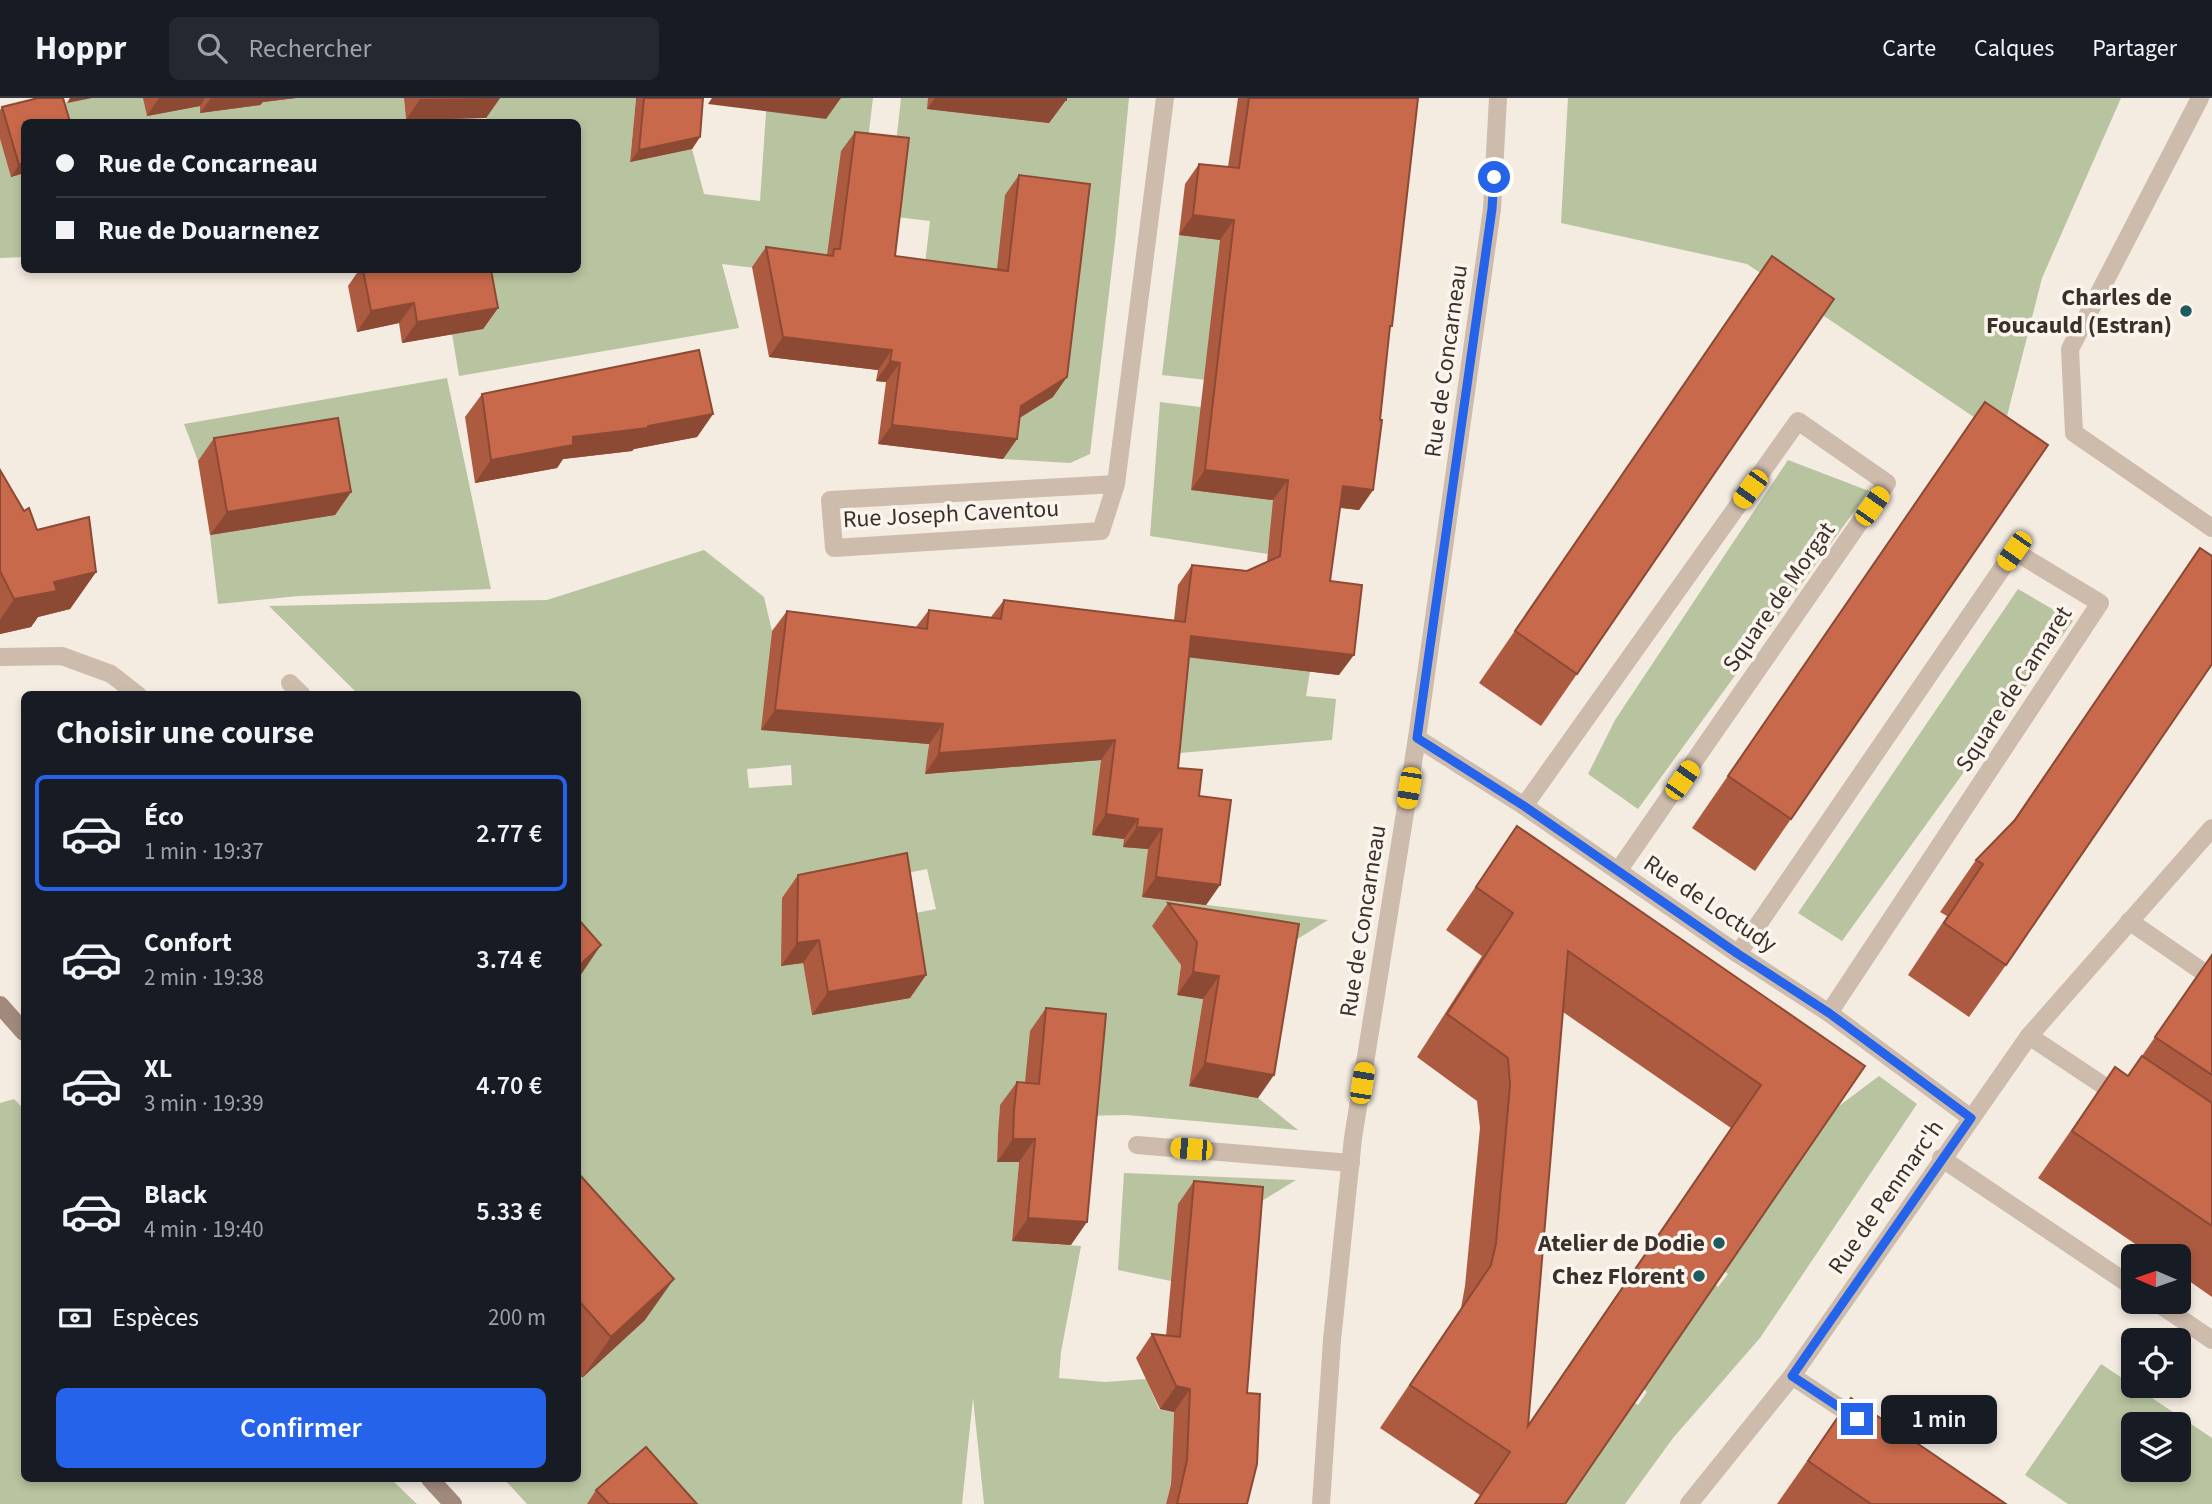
<!DOCTYPE html>
<html lang="fr">
<meta charset="utf-8">
<style>
body{margin:0;font-family:"Source Sans 3",sans-serif;background:#242831;color:#f1f3f6;height:100vh;display:flex;flex-direction:column;font-size:26px;white-space:nowrap}
*{box-sizing:border-box;margin:0}
p{font-size:23px;color:#9ea1a6}
.icon{flex:none;width:38px;height:38px;fill:none;stroke:currentColor;stroke-width:2;stroke-linecap:round;stroke-linejoin:round}
.map{position:relative;flex:1;overflow:hidden}
.side{position:absolute;left:21px;top:593px;width:560px;height:791px;display:flex;flex-direction:column;background:#171b24;border-radius:10px;box-shadow:0 4px 10px #0003}
.side>*{flex:none}
.top-card{position:absolute;left:21px;top:21px;width:560px;height:154px;border-radius:10px;box-shadow:0 4px 10px #0003;display:grid;align-content:center;height:154px;padding:0 35px;background:#171b24}
.needle{width:46px;rotate:272deg}
.buttons{position:absolute;left:2121px;top:1146px;display:grid;gap:14px}
.buttons a{display:grid;place-items:center;width:70px;height:70px;border-radius:10px;background:#171b24;box-shadow:0 4px 10px #0003;font-size:35px}
.end{position:absolute;width:32px;height:32px;margin:-16px;border:9px solid #2563eb;background:#fff;box-shadow:0 0 0 4px #fff}
.from{border-radius:50%}
.bubble{position:absolute;height:49px;border-radius:10px;background:#171b24;box-shadow:0 4px 10px #0003;font-size:23px;font-weight:600;line-height:49px;text-align:center}
.car{position:absolute;width:21px;height:42px;margin:-21px -10px;border-radius:9px;box-shadow:0 0 5px 2px #0007;background:linear-gradient(#f5c518 24%,#345 0 40%,#f5c518 0 76%,#345 0 86%,#f5c518 0)}
.top-card b{display:flex;align-items:center;gap:24px;height:66px;font-size:26px}
.top-card b+b{border-top:2px solid #363941}
.top-card i{width:18px;height:18px;background:#f1f3f6}
ul{padding:0;list-style:none}
li{display:flex;align-items:center;gap:21px;height:116px;margin:0 14px 10px;padding:0 21px;border:4px solid transparent;border-radius:10px}
li div{flex:1}
li b{display:block;font-size:26px}
li em{font-style:normal;font-weight:600}
li.on{border-color:#2563eb}
li>.icon{width:63px;height:63px;stroke-width:1.5}
h2{padding:0 35px;font-size:32px;line-height:84px}
.pay{display:flex;align-items:center;gap:18px;height:77px;padding:0 35px;font-size:26px}
.pay p{margin-inline-start:auto}
.primary-button{display:flex;gap:14px;margin-top:auto;padding:14px 35px}
.primary-button a{flex:1;height:80px;border-radius:10px;background:#2563eb;color:#fff;font-size:28px;font-weight:600;line-height:80px;text-align:center}
header{display:flex;align-items:center;gap:42px;box-sizing:border-box;height:98px;padding:0 35px;background:#171b24;border-bottom:2px solid #363941}
header strong{font-size:33px}
nav{display:flex;gap:38px;margin-inline-start:auto;font-size:24px}
.search{width:490px;height:63px;background:#242831;display:flex;align-items:center;gap:18px;box-sizing:border-box;padding:0 24px;border-radius:10px;color:#9ea1a6;font-size:26px}
.map>svg:first-child{display:block}
.green{fill:#b8c4a0;fill-rule:evenodd}
.lines{fill:none;stroke-linecap:round;stroke-linejoin:round}
.service{stroke:#cdbbac;stroke-width:18}
.minor{stroke:#cdbbac;stroke-width:18}
.secondary{stroke:#a18a7d;stroke-width:18}
.wall{fill:#ac5a40;fill-rule:evenodd}
.shaded-wall{fill:#8c4a34}
.building{fill:#c8694b;stroke:#8c4a34;stroke-width:2;fill-rule:evenodd}
.route{stroke:#2563eb;stroke-width:9}
.poi-dot{fill:#1f5a5e;stroke:#fbf5ee;stroke-width:2.5}
.labels{text-anchor:middle;dominant-baseline:central;stroke-width:7;stroke-linejoin:round;paint-order:stroke}
.poi-label{font-size:24px;font-weight:bold;fill:#3b302b;stroke:#fbf5ee;text-anchor:end}
.street-label{font-size:24px;fill:#3b302b;stroke:#fbf5ee}
</style>
<header>
<strong>Hoppr</strong>
<div class="search"><svg class="icon" aria-label="search" viewBox="0 0 24 24"><circle cx="10" cy="10" r="6"/><path d="M15 15l6 6"/></svg>Rechercher</div>
<nav><a>Carte</a><a>Calques</a><a>Partager</a></nav>
</header>
<div class="map">
<svg width="2212" height="1406" viewBox="0 0 2212 1406">
<rect width="100%" height="100%" fill="#f4ebe1"/>
<g class="green">
<path d="M 88,0 L 143,0 L 200,8 L 201,15 L 260,0 L 404,0 L 406,22 L 437,21 L 437,24 L 58,24 L 54,7 Z"/>
<path d="M 486,0 L 636,0 L 630,64 L 692,51 L 704,96 L 760,103 L 767,0 L 873,0 L 852,174 L 780,173 L 722,166 L 739,230 L 459,278 L 452,236 L 483,231 L 473,172 L 578,172 L 578,24 L 486,24 Z"/>
<path d="M 901,0 L 928,0 L 928,11 L 1049,25 L 1053,0 L 1129,0 L 1115,144 L 1090,356 L 1070,365 L 1003,361 L 923,183 L 930,123 L 888,118 Z"/>
<path d="M 1568,0 L 2121,0 L 2042,180 L 2002,338 L 1747,166 L 1561,125 Z"/>
<path d="M 0,41 L 11,78 L 24,75 L 24,159 L 0,160 Z"/>
<path d="M 1179,137 L 1227,143 L 1287,291 L 1162,277 Z"/>
<path d="M 447,280 L 491,491 L 298,498 L 218,506 L 210,437 L 335,417 L 242,356 L 198,363 L 184,326 Z"/>
<path d="M 1160,304 L 1208,310 L 1191,392 L 1274,402 L 1268,456 L 1150,438 Z"/>
<path d="M 1788,362 L 1869,393 L 1638,711 L 1588,676 L 1615,622 Z"/>
<path d="M 704,452 L 764,499 L 772,533 L 765,604 L 930,635 L 926,675 L 1137,658 L 1092,736 L 1124,741 L 1148,751 L 1143,799 L 1328,822 L 1283,850 L 1174,857 L 1181,866 L 1177,897 L 1203,901 L 1189,988 L 1258,1000 L 1298,1032 L 1127,1017 L 1083,1018 L 1000,1007 L 997,1063 L 1019,1064 L 1012,1143 L 1081,1148 L 1061,1254 L 1059,1280 L 1105,1284 L 1146,1281 L 1159,1311 L 1174,1314 L 1171,1385 L 1166,1406 L 984,1406 L 973,1300 L 962,1406 L 527,1406 L 504,1381 L 578,1381 L 578,1284 L 645,1222 L 578,1147 L 578,597 L 359,597 L 269,508 L 547,502 ZM 791,667 L 792,687 L 749,690 L 747,671 ZM 927,771 L 936,811 L 900,818 L 812,917 L 803,865 L 782,868 L 782,800 Z"/>
<path d="M 2018,491 L 2073,523 L 1842,843 L 1798,815 Z"/>
<path d="M 1169,557 L 1310,573 L 1306,598 L 1336,601 L 1332,642 L 1168,656 Z"/>
<path d="M 1879,978 L 1917,1006 L 1760,1240 L 1673,1340 L 1625,1406 L 1564,1406 L 1634,1305 L 1638,1307 L 1647,1294 L 1644,1291 L 1715,1186 L 1718,1189 L 1728,1176 L 1724,1173 L 1835,1011 Z"/>
<path d="M 14,1001 L 24,1011 L 24,1381 L 391,1381 L 417,1406 L 0,1406 L 0,1005 Z"/>
<path d="M 1124,1075 L 1296,1082 L 1247,1112 L 1171,1183 L 1118,1172 Z"/>
<path d="M 2101,1266 L 2212,1340 L 2212,1406 L 2068,1406 L 2025,1377 ZM 2133,1326 L 2179,1326 L 2179,1372 L 2133,1372 Z"/>
</g>
<g class="lines">
<g class="service">
<path d="M 0,559 L 62,558 L 111,576 L 138,597"/>
<path d="M 290,585 L 302,597"/>
<path d="M 1137,1047 L 1351,1065"/>
</g>
<g class="minor">
<path d="M 2200,0 L 2070,251 L 2074,335 L 2212,430"/>
<path d="M 1116,386 L 830,402 L 834,450 L 1101,433 L 1116,386 L 1165,0"/>
<path d="M 1417,640 L 1524,708 L 1738,856 L 1829,915 L 1971,1020"/>
<path d="M 1524,708 L 1798,323 L 1887,385 L 1618,773"/>
<path d="M 2129,823 L 2212,880"/>
<path d="M 1738,856 L 2014,453 L 2100,505 L 1829,915"/>
<path d="M 2029,938 L 2122,1000"/>
<path d="M 1941,1060 L 2133,1189"/>
<path d="M 2156,1204 L 2212,1242"/>
<path d="M 1792,1278 L 1862,1324"/>
<path d="M 1321,1406 L 1332,1242 L 1353,1040 L 1417,640 L 1492,111 L 1498,0"/>
<path d="M 1689,1406 L 1792,1278 L 2029,938 L 2212,730"/>
</g>
<g class="secondary">
<path d="M 0,907 L 24,934"/>
<path d="M 430,1381 L 453,1406"/>
</g>
</g>
<g class="wall">
<path d="M 143,0 L 296,0 L 263,4 L 260,7 L 200,15 L 200,8 L 147,18 Z"/>
<path d="M 404,0 L 500,0 L 486,20 L 406,22 Z"/>
<path d="M 636,0 L 703,0 L 700,39 L 692,51 L 630,64 Z"/>
<path d="M 928,0 L 1066,0 L 1066,2 L 1049,25 L 927,11 Z"/>
<path d="M 1238,0 L 1418,0 L 1392,228 L 1389,232 L 1373,392 L 1359,412 L 1340,410 L 1330,483 L 1339,577 L 1189,559 L 1178,670 L 1199,698 L 1220,787 L 1206,807 L 1142,799 L 1148,751 L 1123,749 L 1124,741 L 1092,737 L 1101,662 L 925,676 L 929,646 L 761,632 L 772,533 L 787,513 L 916,529 L 929,512 L 991,519 L 1004,502 L 1174,522 L 1178,487 L 1192,467 L 1247,473 L 1267,464 L 1273,402 L 1191,392 L 1220,142 L 1179,137 L 1185,86 L 1199,66 L 1228,69 Z"/>
<path d="M 2,9 L 24,75 L 11,79 L 0,41 L 0,12 Z"/>
<path d="M 855,34 L 895,158 L 997,171 L 1005,97 L 1019,77 L 1053,299 L 1019,320 L 1017,341 L 1003,361 L 878,346 L 886,284 L 876,283 L 878,272 L 769,259 L 752,169 L 766,149 L 827,157 L 841,53 Z"/>
<path d="M 1772,158 L 1577,576 L 1541,628 L 1479,585 Z"/>
<path d="M 359,172 L 491,172 L 498,210 L 483,231 L 402,245 L 399,225 L 357,234 L 348,188 Z"/>
<path d="M 482,296 L 713,316 L 697,339 L 634,351 L 632,353 L 563,361 L 557,370 L 475,385 L 465,319 Z"/>
<path d="M 1985,304 L 1791,721 L 1755,773 L 1692,730 Z"/>
<path d="M 214,340 L 351,394 L 335,417 L 210,437 L 198,363 Z"/>
<path d="M 0,372 L 24,413 L 37,432 L 96,474 L 70,511 L 38,519 L 31,529 L 0,536 Z"/>
<path d="M 2200,450 L 2006,867 L 1969,919 L 1908,877 L 1947,818 L 1940,814 L 1976,762 L 2011,726 Z"/>
<path d="M 1517,728 L 1865,968 L 1565,1406 L 1474,1406 L 1480,1397 L 1380,1330 L 1461,1210 L 1465,1188 L 1480,1030 L 1477,1003 L 1417,959 L 1482,858 L 1446,832 ZM 1563,914 L 1731,1030 L 1528,1327 Z"/>
<path d="M 798,777 L 926,877 L 910,900 L 812,917 L 803,865 L 781,868 L 782,800 Z"/>
<path d="M 1168,805 L 1299,826 L 1258,1000 L 1189,988 L 1203,901 L 1177,897 L 1181,867 L 1152,828 Z"/>
<path d="M 2212,857 L 2212,1199 L 2179,1176 L 2179,1158 L 2153,1158 L 2038,1080 L 2115,969 L 2128,978 Z"/>
<path d="M 1046,910 L 1071,1147 L 1012,1143 L 1019,1064 L 997,1064 L 998,1036 L 1000,1007 L 1017,984 L 1025,984 L 1030,933 Z"/>
<path d="M 578,1075 L 645,1222 L 582,1280 L 578,1274 Z"/>
<path d="M 1194,1083 L 1247,1295 L 1247,1406 L 1166,1406 L 1171,1386 L 1174,1314 L 1160,1311 L 1136,1260 L 1152,1236 L 1166,1238 L 1178,1106 Z"/>
<path d="M 1851,1300 L 2006,1406 L 1777,1406 Z"/>
<path d="M 596,1392 L 697,1406 L 587,1406 Z"/>
</g>
<g class="shaded-wall">
<path d="M 70,0 L 92,0 L 67,5 Z"/>
<path d="M 159,0 L 205,0 L 200,8 L 147,18 Z"/>
<path d="M 211,0 L 296,0 L 263,4 L 260,7 L 200,15 Z"/>
<path d="M 500,0 L 486,20 L 406,22 L 420,1 Z"/>
<path d="M 712,0 L 841,0 L 826,21 L 708,6 Z"/>
<path d="M 935,0 L 1046,0 L 1066,2 L 1049,25 L 927,11 Z"/>
<path d="M 700,39 L 692,51 L 630,64 L 639,52 Z"/>
<path d="M 24,65 L 24,75 L 11,79 L 19,67 Z"/>
<path d="M 1193,117 L 1234,122 L 1220,142 L 1179,137 Z"/>
<path d="M 414,205 L 399,225 L 357,234 L 371,213 Z"/>
<path d="M 498,210 L 483,231 L 402,245 L 417,224 Z"/>
<path d="M 783,239 L 892,252 L 878,272 L 769,259 Z"/>
<path d="M 890,263 L 900,265 L 886,284 L 876,283 Z"/>
<path d="M 1067,279 L 1053,299 L 1007,328 L 1021,308 Z"/>
<path d="M 713,316 L 697,339 L 634,351 L 632,353 L 563,361 L 557,370 L 475,385 L 491,362 L 573,339 L 648,328 Z"/>
<path d="M 892,327 L 1017,341 L 1003,361 L 878,346 Z"/>
<path d="M 1205,372 L 1288,382 L 1273,402 L 1191,392 Z"/>
<path d="M 1343,388 L 1373,392 L 1359,412 L 1328,408 Z"/>
<path d="M 351,394 L 335,417 L 210,437 L 227,414 Z"/>
<path d="M 96,474 L 70,511 L 38,519 L 31,529 L 0,536 L 0,522 L 14,501 L 54,484 Z"/>
<path d="M 1191,538 L 1354,557 L 1339,577 L 1177,558 Z"/>
<path d="M 775,612 L 943,626 L 929,646 L 761,632 Z"/>
<path d="M 1115,642 L 1101,662 L 925,676 L 939,655 Z"/>
<path d="M 1106,716 L 1138,721 L 1124,741 L 1092,737 Z"/>
<path d="M 1137,729 L 1162,731 L 1148,751 L 1123,749 Z"/>
<path d="M 1156,779 L 1220,787 L 1206,807 L 1142,799 Z"/>
<path d="M 819,842 L 803,865 L 781,868 L 797,845 Z"/>
<path d="M 601,847 L 578,881 L 578,869 Z"/>
<path d="M 1193,874 L 1219,878 L 1203,901 L 1177,897 Z"/>
<path d="M 926,877 L 910,900 L 812,917 L 828,894 Z"/>
<path d="M 1205,965 L 1274,977 L 1258,1000 L 1189,988 Z"/>
<path d="M 1013,1041 L 1035,1041 L 1019,1064 L 997,1064 Z"/>
<path d="M 1028,1120 L 1087,1124 L 1071,1147 L 1012,1143 Z"/>
<path d="M 674,1181 L 645,1222 L 582,1280 L 611,1239 Z"/>
<path d="M 1176,1288 L 1190,1291 L 1174,1314 L 1160,1311 Z"/>
</g>
<g class="building">
<path d="M 38,0 L 63,0 L 70,24 L 24,24 L 24,65 L 19,67 L 2,9 Z"/>
<path d="M 644,0 L 703,0 L 700,39 L 639,52 Z"/>
<path d="M 1046,0 L 1066,0 L 1066,2 Z"/>
<path d="M 1249,0 L 1418,0 L 1392,228 L 1390,228 L 1380,322 L 1382,322 L 1373,392 L 1343,388 L 1330,483 L 1362,487 L 1354,557 L 1191,538 L 1178,670 L 1202,672 L 1199,698 L 1231,702 L 1220,787 L 1156,779 L 1162,731 L 1137,729 L 1138,721 L 1106,716 L 1115,642 L 939,655 L 943,626 L 775,612 L 787,513 L 927,531 L 929,512 L 1001,521 L 1004,502 L 1185,524 L 1192,467 L 1247,473 L 1280,458 L 1288,382 L 1205,372 L 1234,122 L 1193,117 L 1199,66 L 1239,70 Z"/>
<path d="M 855,34 L 909,40 L 895,158 L 1008,173 L 1019,77 L 1090,86 L 1067,279 L 1021,308 L 1017,341 L 892,327 L 900,265 L 890,263 L 892,252 L 783,239 L 766,149 L 833,158 L 834,151 L 840,151 Z"/>
<path d="M 1772,158 L 1834,201 L 1577,576 L 1515,533 Z"/>
<path d="M 363,172 L 491,172 L 498,210 L 417,224 L 414,205 L 371,213 Z"/>
<path d="M 699,252 L 713,316 L 648,328 L 648,330 L 573,339 L 573,347 L 491,362 L 482,296 Z"/>
<path d="M 1985,304 L 2048,347 L 1791,721 L 1728,678 Z"/>
<path d="M 338,320 L 351,394 L 227,414 L 214,340 Z"/>
<path d="M 0,372 L 24,413 L 29,410 L 37,432 L 89,419 L 96,474 L 54,484 L 57,493 L 14,501 L 0,473 Z"/>
<path d="M 2200,450 L 2212,458 L 2212,566 L 2006,867 L 1944,825 L 1983,766 L 1976,762 L 2015,722 Z"/>
<path d="M 1517,728 L 1865,968 L 1565,1406 L 1475,1406 L 1510,1354 L 1410,1287 L 1491,1167 L 1496,1145 L 1510,987 L 1508,960 L 1447,916 L 1513,815 L 1476,789 ZM 1568,853 L 1761,987 L 1528,1328 Z"/>
<path d="M 907,755 L 926,877 L 828,894 L 819,842 L 797,845 L 798,777 Z"/>
<path d="M 1168,805 L 1299,826 L 1274,977 L 1205,965 L 1219,878 L 1193,874 L 1197,844 Z"/>
<path d="M 578,821 L 601,847 L 578,869 Z"/>
<path d="M 2212,857 L 2212,977 L 2155,939 Z"/>
<path d="M 1046,910 L 1106,916 L 1087,1124 L 1028,1120 L 1035,1041 L 1013,1041 L 1014,1012 L 1017,984 L 1039,986 Z"/>
<path d="M 2142,958 L 2212,1005 L 2212,1128 L 2072,1033 L 2115,969 L 2128,978 Z"/>
<path d="M 578,1075 L 674,1181 L 611,1239 L 578,1202 Z"/>
<path d="M 1194,1083 L 1263,1089 L 1247,1295 L 1260,1296 L 1257,1366 L 1247,1406 L 1177,1406 L 1187,1362 L 1190,1291 L 1176,1288 L 1152,1236 L 1180,1239 Z"/>
<path d="M 1851,1300 L 2006,1406 L 1871,1406 L 1808,1363 Z"/>
<path d="M 646,1349 L 697,1406 L 609,1406 L 596,1392 Z"/>
</g>
<g class="lines">
<path class="route" d="M 1494,79 L 1492,111 L 1417,640 L 1524,708 L 1738,856 L 1829,915 L 1971,1020 L 1792,1278 L 1857,1321"/>
</g>
<g class="poi-dot">
<circle cx="2186" cy="213" r="7"/>
<circle cx="1719" cy="1145" r="7"/>
<circle cx="1699" cy="1178" r="7"/>
</g>
<g class="labels">
<g class="poi-label">
<text x="2172" y="199">Charles de<tspan x="2172" dy="28">Foucauld (Estran)</tspan></text>
<text x="1705" y="1145">Atelier de Dodie</text>
<text x="1685" y="1178">Chez Florent</text>
</g>
<g class="street-label">
<text transform="translate(1446 263) rotate(-82)">Rue de Concarneau</text>
<text transform="translate(951 416) rotate(-3)">Rue Joseph Caventou</text>
<text transform="translate(1779 499) rotate(-55)">Square de Morgat</text>
<text transform="translate(2014 591) rotate(-57)">Square de Camaret</text>
<text transform="translate(1710 806) rotate(34)">Rue de Loctudy</text>
<text transform="translate(1363 823) rotate(-81)">Rue de Concarneau</text>
<text transform="translate(1886 1099) rotate(-55)">Rue de Penmarc'h</text>
</g>
</g>
</svg>
<div class="buttons">
<a><svg class="needle" viewBox="-14 -14 28 28"><path d="M0-13l5 13h-10z" fill="#e53935"/><path d="M0 13l5-13h-10z" fill="#9ea1a6"/></svg></a>
<a><svg class="icon" aria-label="locate" viewBox="0 0 24 24"><circle cx="12" cy="12" r="6"/><path d="M12 2v4M12 18v4M2 12h4M18 12h4"/></svg></a>
<a><svg class="icon" aria-label="layers" viewBox="0 0 24 24"><path d="M12 4l9 5-9 5-9-5zM3 14l9 5 9-5"/></svg></a>
</div>
<i class="end from" style="left:1494px;top:79px"></i>
<i class="end" style="left:1857px;top:1321px"></i>
<div class="bubble" style="left:1881px;top:1297px;width:116px">1 min</div>
<i class="car" style="left:1750px;top:391px;rotate:216deg"></i>
<i class="car" style="left:1872px;top:408px;rotate:35deg"></i>
<i class="car" style="left:2014px;top:453px;rotate:215deg"></i>
<i class="car" style="left:1682px;top:682px;rotate:35deg"></i>
<i class="car" style="left:1409px;top:690px;rotate:189deg"></i>
<i class="car" style="left:1362px;top:985px;rotate:9deg"></i>
<i class="car" style="left:1191px;top:1051px;rotate:275deg"></i>
<div class="top-card">
<b><i class="from"></i>Rue de Concarneau</b>
<b><i></i>Rue de Douarnenez</b>
</div>
<section class="side">
<h2>Choisir une course</h2>
<ul>
<li class="on"><svg class="icon" aria-label="car" viewBox="0 0 24 24"><path d="M5 17H2v-5l4-1 3-4h7l3 4 3 1v5h-3M9 17h6M6 11h13"/><circle cx="7" cy="17" r="2"/><circle cx="17" cy="17" r="2"/></svg><div><b>Éco</b><p>1 min · 19:37</p></div><em>2.77 €</em></li>
<li><svg class="icon" aria-label="car" viewBox="0 0 24 24"><path d="M5 17H2v-5l4-1 3-4h7l3 4 3 1v5h-3M9 17h6M6 11h13"/><circle cx="7" cy="17" r="2"/><circle cx="17" cy="17" r="2"/></svg><div><b>Confort</b><p>2 min · 19:38</p></div><em>3.74 €</em></li>
<li><svg class="icon" aria-label="car" viewBox="0 0 24 24"><path d="M5 17H2v-5l4-1 3-4h7l3 4 3 1v5h-3M9 17h6M6 11h13"/><circle cx="7" cy="17" r="2"/><circle cx="17" cy="17" r="2"/></svg><div><b>XL</b><p>3 min · 19:39</p></div><em>4.70 €</em></li>
<li><svg class="icon" aria-label="car" viewBox="0 0 24 24"><path d="M5 17H2v-5l4-1 3-4h7l3 4 3 1v5h-3M9 17h6M6 11h13"/><circle cx="7" cy="17" r="2"/><circle cx="17" cy="17" r="2"/></svg><div><b>Black</b><p>4 min · 19:40</p></div><em>5.33 €</em></li>
</ul>
<div class="pay"><svg class="icon" aria-label="cash" viewBox="0 0 24 24"><path d="M3 7h18v10H3z"/><circle cx="12" cy="12" r="2"/></svg>Espèces<p>200 m</p></div>
<div class="primary-button"><a>Confirmer</a></div>
</section>
</div>
